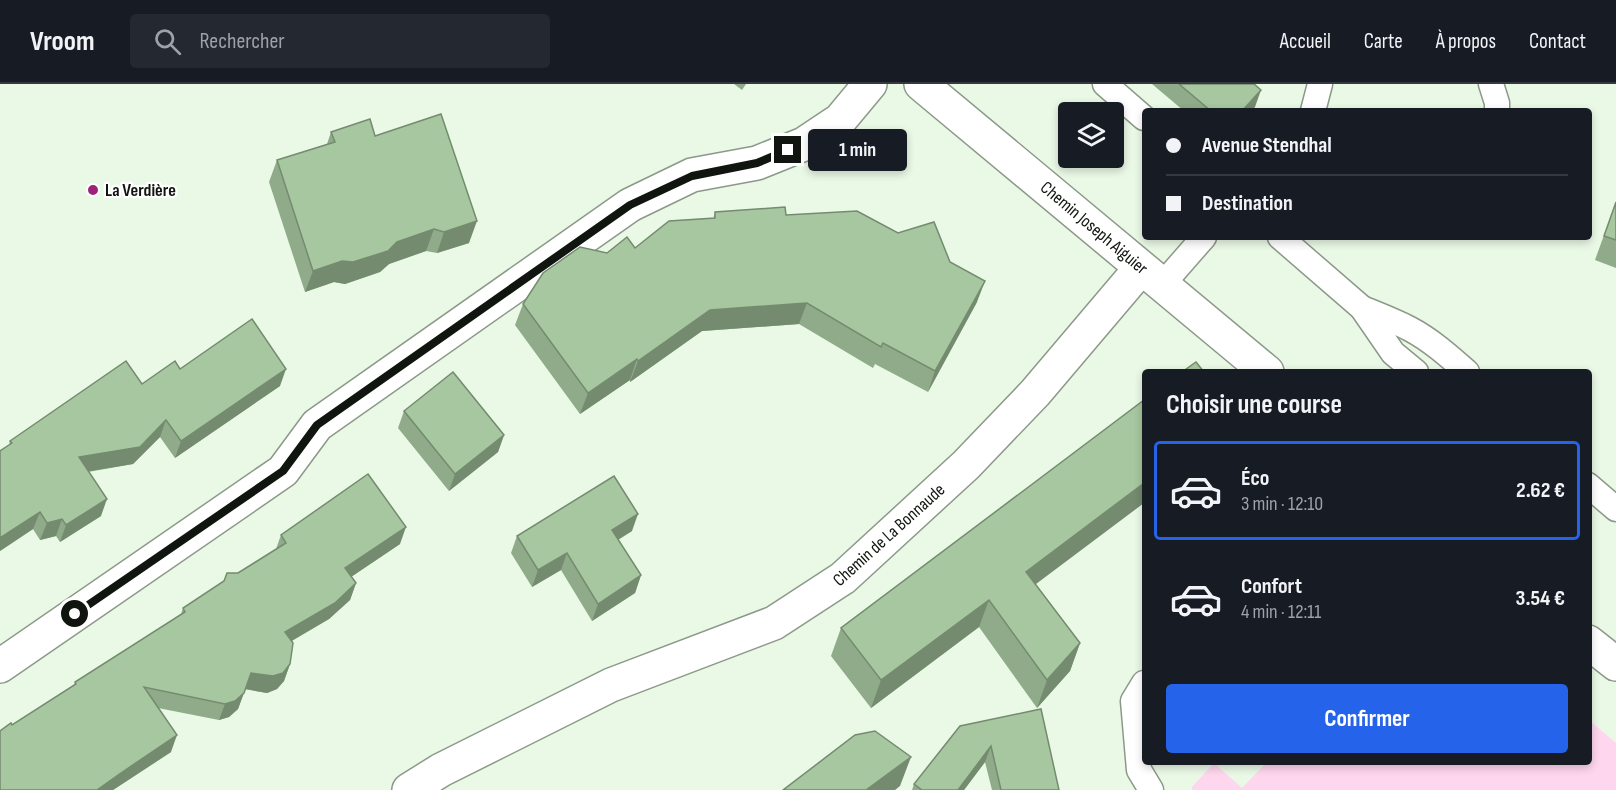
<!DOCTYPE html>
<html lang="fr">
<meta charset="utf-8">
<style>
body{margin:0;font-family:"Sofia Sans Condensed",sans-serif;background:#242831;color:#f1f3f6;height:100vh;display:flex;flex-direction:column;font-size:22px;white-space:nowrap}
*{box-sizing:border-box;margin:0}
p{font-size:20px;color:#9ea1a6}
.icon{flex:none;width:33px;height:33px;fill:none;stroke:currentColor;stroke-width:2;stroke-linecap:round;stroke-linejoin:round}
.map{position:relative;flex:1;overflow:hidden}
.sheet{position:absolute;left:1142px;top:285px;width:450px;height:396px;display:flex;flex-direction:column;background:#171b24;border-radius:6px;box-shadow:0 3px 9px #0003}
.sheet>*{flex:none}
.hud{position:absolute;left:1142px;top:24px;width:450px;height:132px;border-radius:6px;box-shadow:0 3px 9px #0003;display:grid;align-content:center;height:132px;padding:0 24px;background:#171b24}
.fabs{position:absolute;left:1058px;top:18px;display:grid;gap:12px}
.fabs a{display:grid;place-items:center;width:66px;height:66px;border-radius:6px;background:#171b24;box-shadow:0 3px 9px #0003;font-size:30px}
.end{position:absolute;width:27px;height:27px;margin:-14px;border:8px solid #10150f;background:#fff;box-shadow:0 0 0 3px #fff}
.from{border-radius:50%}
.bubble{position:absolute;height:42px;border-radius:6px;background:#171b24;box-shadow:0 3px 9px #0003;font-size:20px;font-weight:700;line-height:42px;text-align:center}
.hud b{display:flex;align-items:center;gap:21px;height:57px;font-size:22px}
.hud b+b{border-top:2px solid #363941}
.hud i{width:15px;height:15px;background:#f1f3f6}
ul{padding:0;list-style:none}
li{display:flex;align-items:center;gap:18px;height:99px;margin:0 12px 9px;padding:0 12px;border:3px solid transparent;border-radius:6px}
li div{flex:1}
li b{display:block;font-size:22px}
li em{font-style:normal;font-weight:700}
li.active{border-color:#2563eb}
li>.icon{width:54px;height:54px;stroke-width:1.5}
h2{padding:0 24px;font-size:27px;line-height:72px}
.action{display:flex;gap:12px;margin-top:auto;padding:12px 24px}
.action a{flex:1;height:69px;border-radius:6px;background:#2563eb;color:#fff;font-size:24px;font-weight:700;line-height:69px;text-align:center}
header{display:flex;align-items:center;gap:36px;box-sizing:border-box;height:84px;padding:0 30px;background:#171b24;border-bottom:2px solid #363941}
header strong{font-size:28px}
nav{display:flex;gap:33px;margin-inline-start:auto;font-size:21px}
.search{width:420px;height:54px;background:#242831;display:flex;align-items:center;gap:15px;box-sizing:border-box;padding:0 21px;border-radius:6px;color:#9ea1a6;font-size:22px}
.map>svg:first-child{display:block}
.green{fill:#fed6ed}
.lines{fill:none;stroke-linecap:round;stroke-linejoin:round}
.service-casing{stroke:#8c9989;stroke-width:27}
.minor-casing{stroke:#8c9989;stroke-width:36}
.service{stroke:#fff;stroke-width:24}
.minor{stroke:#fff;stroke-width:33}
.wall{fill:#8fab89}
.shaded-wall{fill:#748b6f}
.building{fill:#a6c79f;stroke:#748b6f;stroke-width:1.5}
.route{stroke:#10150f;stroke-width:8}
.poi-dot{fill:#9d2279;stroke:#fff;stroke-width:2}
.labels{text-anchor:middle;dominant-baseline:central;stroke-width:4.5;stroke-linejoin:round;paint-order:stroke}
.poi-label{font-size:18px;font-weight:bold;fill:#10150f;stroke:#fff;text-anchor:start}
.street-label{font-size:18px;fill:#10150f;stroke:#fff}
</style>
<header>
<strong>Vroom</strong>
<div class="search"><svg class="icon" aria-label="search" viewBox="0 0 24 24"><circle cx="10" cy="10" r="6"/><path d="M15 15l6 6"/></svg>Rechercher</div>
<nav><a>Accueil</a><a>Carte</a><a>À propos</a><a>Contact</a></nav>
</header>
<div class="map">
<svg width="1616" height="706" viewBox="0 0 1616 706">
<rect width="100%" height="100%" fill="#eaf8e6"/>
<path class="green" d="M 1589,636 L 1616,659 L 1616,706 L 1192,706 L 1192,703 L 1214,679 L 1242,704 L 1267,678 L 1588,678 Z"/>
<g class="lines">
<g class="service-casing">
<g id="service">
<path d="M 1105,0 L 1144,34"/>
<path d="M 1491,0 L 1497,19 L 1497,27"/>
<path d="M 1313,27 L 1320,0"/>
<path d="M 1280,153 L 1362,224 L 1393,269 L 1416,288"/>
<path d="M 1162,201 L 1204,153"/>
<path d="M 1362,224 C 1379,231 1395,237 1410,245 C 1431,256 1450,273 1467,288"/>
<path d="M 1588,401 L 1616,425"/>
<path d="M 1144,599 L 1133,617 L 1139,686 L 1151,706"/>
</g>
</g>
<g class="minor-casing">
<g id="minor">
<path d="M 921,0 L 1267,288"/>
<path d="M 1588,558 L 1616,580"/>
<path d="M 0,582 L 283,387 L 317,341 L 630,121 L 692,91 L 757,79 L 804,60 L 840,36 L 870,0"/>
<path d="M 409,706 L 441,686 L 611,601 L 774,539 L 843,494 L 966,381 L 1035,309 L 1141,184"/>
</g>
</g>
<use href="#service" class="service"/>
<use href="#minor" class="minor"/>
</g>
<g class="wall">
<path d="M 734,0 L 746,0 L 742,6 Z"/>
<path d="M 1152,0 L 1254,0 L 1255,23 L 1251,27 L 1184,27 Z"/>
<path d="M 331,48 L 375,52 L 469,159 L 437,169 L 426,167 L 389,180 L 380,188 L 345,200 L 334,198 L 305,208 L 269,98 L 277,76 L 327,60 Z"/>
<path d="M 1616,118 L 1616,184 L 1595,176 Z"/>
<path d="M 715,128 L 786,131 L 950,178 L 977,218 L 928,308 L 875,280 L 873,284 L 799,240 L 702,247 L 630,298 L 630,296 L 580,330 L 515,241 L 523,220 L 635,164 L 713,135 Z"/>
<path d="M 142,300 L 280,302 L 175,374 L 160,353 L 133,380 L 88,388 L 101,432 L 60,458 L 56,452 L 40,456 L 33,445 L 0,467 L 0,367 L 9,361 L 10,357 Z"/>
<path d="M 404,327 L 504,351 L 498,368 L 449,407 L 398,344 Z"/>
<path d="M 632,447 L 618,456 L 641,491 L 635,509 L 592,537 L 561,486 L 532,503 L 511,469 L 517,452 Z"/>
<path d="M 281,451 L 400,460 L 351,493 L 356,499 L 350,516 L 329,535 L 292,557 L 290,580 L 284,597 L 277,605 L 267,609 L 245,605 L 238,625 L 229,633 L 219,636 L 158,624 L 171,668 L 113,706 L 0,706 L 12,641 L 74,601 L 75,598 L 181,530 L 183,524 L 276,465 Z"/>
<path d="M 1036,500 L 1080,559 L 1070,587 L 1037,624 L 979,543 L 871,624 L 831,572 L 841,544 Z"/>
<path d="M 960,642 L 1059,706 L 992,706 L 985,678 L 964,706 L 912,706 L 914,700 Z"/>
</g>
<g class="shaded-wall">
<path d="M 1261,6 L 1255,23 L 1251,27 L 1242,27 Z"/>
<path d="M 477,137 L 469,159 L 437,169 L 444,148 Z"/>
<path d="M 434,145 L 426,167 L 389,180 L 380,188 L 345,200 L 334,198 L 305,208 L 313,187 Z"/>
<path d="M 985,197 L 977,218 L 928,308 L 935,287 Z"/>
<path d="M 807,219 L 799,240 L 702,247 L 630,298 L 638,277 L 710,226 Z"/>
<path d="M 637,275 L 630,296 L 580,330 L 588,309 Z"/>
<path d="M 286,285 L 280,302 L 175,374 L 181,357 Z"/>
<path d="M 166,336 L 160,353 L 133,380 L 72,390 L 79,373 Z"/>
<path d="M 504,351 L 498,368 L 449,407 L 455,390 Z"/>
<path d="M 1144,399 L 1144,419 L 1016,515 L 1026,488 Z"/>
<path d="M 107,415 L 101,432 L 60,458 L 66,441 Z"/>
<path d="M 40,428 L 33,445 L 0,467 L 0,454 Z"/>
<path d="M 638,430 L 632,447 L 606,463 L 612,446 Z"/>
<path d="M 62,435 L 56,452 L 40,456 L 47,439 Z"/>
<path d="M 406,443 L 400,460 L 339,501 L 345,484 Z"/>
<path d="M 567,469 L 561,486 L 532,503 L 538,486 Z"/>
<path d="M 641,491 L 635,509 L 592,537 L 598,520 Z"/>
<path d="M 356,499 L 350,516 L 329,535 L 279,564 L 285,548 Z"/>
<path d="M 989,516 L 979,543 L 871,624 L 881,596 Z"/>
<path d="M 1080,559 L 1070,587 L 1037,624 L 1047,596 Z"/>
<path d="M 290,580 L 284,597 L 277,605 L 267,609 L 245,605 L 251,589 Z"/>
<path d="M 244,609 L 238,625 L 229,633 L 219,636 L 225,620 Z"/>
<path d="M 177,651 L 171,668 L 113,706 L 97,706 L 118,691 Z"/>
<path d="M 991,662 L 985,678 L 964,706 L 958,706 Z"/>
<path d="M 911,673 L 900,702 L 895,706 L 866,706 Z"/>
</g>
<g class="building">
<path d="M 1179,0 L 1254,0 L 1261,6 L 1242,27 L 1211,27 Z"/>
<path d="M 441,30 L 477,137 L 444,148 L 434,145 L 397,158 L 388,167 L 353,178 L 342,177 L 313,187 L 277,76 L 335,58 L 331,48 L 370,35 L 375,52 Z"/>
<path d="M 1616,118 L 1616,156 L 1604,152 Z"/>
<path d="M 785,123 L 786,131 L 857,127 L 898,149 L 934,138 L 950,178 L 985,197 L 935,287 L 883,259 L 881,263 L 807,219 L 710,226 L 638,277 L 637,275 L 588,309 L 523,220 L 543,189 L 580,163 L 607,169 L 627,153 L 635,164 L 669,137 L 715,134 L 715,128 Z"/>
<path d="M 252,235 L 286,285 L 181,357 L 166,336 L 140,363 L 79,373 L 107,415 L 66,441 L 62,435 L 47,439 L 40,428 L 0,454 L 0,367 L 12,359 L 10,357 L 126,277 L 142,300 L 175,277 L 180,285 Z"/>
<path d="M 1196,278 L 1204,288 L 1182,288 Z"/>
<path d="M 453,288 L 504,351 L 455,390 L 404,327 Z"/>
<path d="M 1144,316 L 1144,399 L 1026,488 L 1080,559 L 1047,596 L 989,516 L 881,596 L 841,544 Z"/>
<path d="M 368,390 L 406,443 L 345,484 L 356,499 L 335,519 L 285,548 L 293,559 L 290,580 L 283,589 L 273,592 L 251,589 L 244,609 L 235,617 L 225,620 L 144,603 L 177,651 L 118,691 L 97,706 L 0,706 L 0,647 L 11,639 L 12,641 L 76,600 L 75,598 L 185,528 L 183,524 L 224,497 L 227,489 L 238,489 L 286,459 L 281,451 Z"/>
<path d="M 614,392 L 638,430 L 612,446 L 641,491 L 598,520 L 567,469 L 538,486 L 517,452 Z"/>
<path d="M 1041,625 L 1059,706 L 1001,706 L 991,662 L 958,706 L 922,706 L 914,700 L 960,642 Z"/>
<path d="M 875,647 L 911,673 L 866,706 L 783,706 L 855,651 Z"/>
</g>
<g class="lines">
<path class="route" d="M 75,530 L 283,387 L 317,341 L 630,121 L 692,92 L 757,79 L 788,66"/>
</g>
<circle class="poi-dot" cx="93" cy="106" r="6"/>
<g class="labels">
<g class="poi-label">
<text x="105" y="106">La Verdière</text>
</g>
<g class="street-label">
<text transform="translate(1094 144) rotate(40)">Chemin Joseph Aiguier</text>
<text transform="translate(889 451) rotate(-42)">Chemin de La Bonnaude</text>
</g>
</g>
</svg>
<div class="fabs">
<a><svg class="icon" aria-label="layers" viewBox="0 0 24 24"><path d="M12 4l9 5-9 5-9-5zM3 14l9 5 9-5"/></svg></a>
</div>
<i class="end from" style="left:75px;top:530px"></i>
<i class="end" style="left:788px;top:66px"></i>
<div class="bubble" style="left:808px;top:45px;width:99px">1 min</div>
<div class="hud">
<b><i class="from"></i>Avenue Stendhal</b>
<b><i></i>Destination</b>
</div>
<section class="sheet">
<h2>Choisir une course</h2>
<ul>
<li class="active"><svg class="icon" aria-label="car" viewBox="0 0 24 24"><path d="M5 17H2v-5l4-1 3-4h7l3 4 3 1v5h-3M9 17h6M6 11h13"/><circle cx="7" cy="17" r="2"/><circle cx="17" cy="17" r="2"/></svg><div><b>Éco</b><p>3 min · 12:10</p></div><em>2.62 €</em></li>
<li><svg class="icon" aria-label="car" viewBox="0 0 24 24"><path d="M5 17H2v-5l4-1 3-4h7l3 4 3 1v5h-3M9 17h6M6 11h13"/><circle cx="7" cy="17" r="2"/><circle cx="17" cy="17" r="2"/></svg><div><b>Confort</b><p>4 min · 12:11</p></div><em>3.54 €</em></li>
</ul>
<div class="action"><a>Confirmer</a></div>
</section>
</div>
